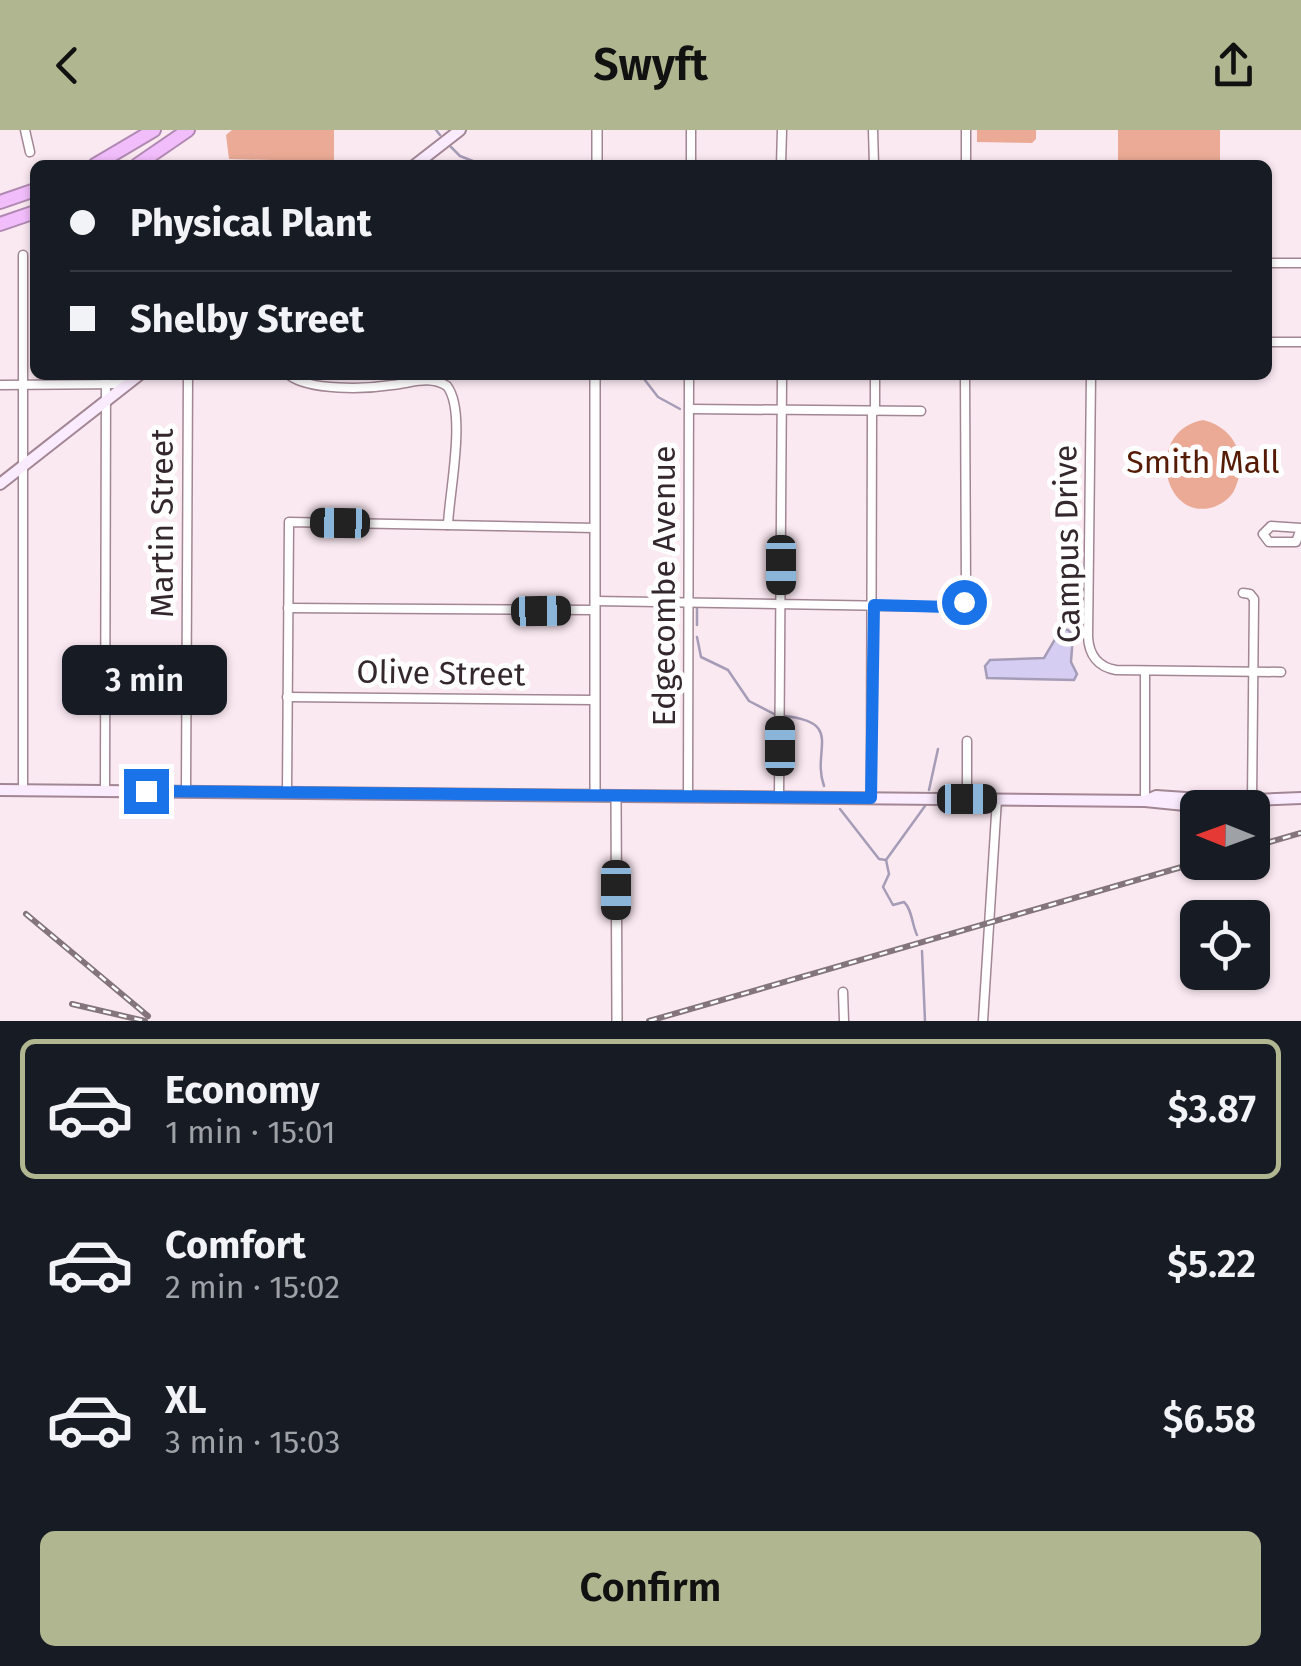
<!DOCTYPE html>
<meta charset="utf-8">
<style>
body{margin:0;font-family:"Fira Sans",sans-serif;background:#242831;color:#f1f3f6;height:100vh;display:flex;flex-direction:column;font-size:38px;white-space:nowrap}
*{box-sizing:border-box;margin:0}
p{font-size:32px;color:#9ea1a6}
.icon{flex:none;width:55px;height:55px;fill:none;stroke:currentColor;stroke-width:2;stroke-linecap:round;stroke-linejoin:round}
.map{position:relative;height:891px;overflow:hidden}
.details{display:flex;flex-direction:column;background:#171b24;flex:1}
.details>*{flex:none}
.top-card{position:absolute;left:30px;top:30px;width:1242px;height:220px;border-radius:15px;box-shadow:0 2px 8px #0004;display:grid;align-content:center;height:220px;padding:0 40px;background:#171b24}
.needle{width:65px;rotate:271deg}
.controls{position:absolute;left:1180px;top:660px;display:grid;gap:20px}
.controls a{display:grid;place-items:center;width:90px;height:90px;border-radius:15px;background:#171b24;box-shadow:0 2px 8px #0004;font-size:50px}
.end{position:absolute;width:45px;height:45px;margin:-22px;border:12px solid #1a73e8;background:#fff;box-shadow:0 0 0 5px #fff}
.from{border-radius:50%}
.bubble{position:absolute;height:70px;border-radius:15px;background:#171b24;box-shadow:0 2px 8px #0004;font-size:32px;font-weight:600;line-height:70px;text-align:center}
.car{position:absolute;width:30px;height:60px;margin:-30px -15px;border-radius:12px;box-shadow:0 0 8px 2px #0007;background:linear-gradient(#222 24%,#8ab4d8 0 40%,#222 0 76%,#8ab4d8 0 86%,#222 0)}
.top-card b{display:flex;align-items:center;gap:35px;height:95px;font-size:38px}
.top-card b+b{border-top:2px solid #363941}
.top-card i{width:25px;height:25px;background:#f1f3f6}
ul{padding:18px 0 0;list-style:none}
li{display:flex;align-items:center;gap:30px;height:140px;margin:0 20px 15px;padding:0 20px;border:5px solid transparent;border-radius:15px}
li div{flex:1}
li b{display:block;font-size:38px}
li em{font-style:normal;font-weight:600}
li.on{border-color:#b0b68f}
li>.icon{width:90px;height:90px;stroke-width:1.5}
.primary-button{display:flex;gap:20px;margin-top:auto;padding:20px 40px}
.primary-button a{flex:1;height:115px;border-radius:15px;background:#b0b68f;color:#111;font-size:40px;font-weight:600;line-height:115px;text-align:center}
header{display:flex;justify-content:space-between;align-items:center;height:130px;padding:0 40px;background:#b0b68f;color:#111;font-size:45px;font-weight:600}
.map>svg:first-child{display:block}
.green{fill:#eaaa95}
.water{fill:#d6cdf2;stroke:#a59cb7;stroke-width:2.5}
.lines{fill:none;stroke-linecap:round;stroke-linejoin:round}
.stream{stroke:#a59cb7;stroke-width:2.5}
.minor-casing{stroke:#a28694;stroke-width:11}
.tertiary-casing{stroke:#a28694;stroke-width:12}
.secondary-casing{stroke:#a28694;stroke-width:14}
.motorway-casing{stroke:#b089b3;stroke-width:16}
.minor{stroke:#fff;stroke-width:8}
.tertiary{stroke:#fff;stroke-width:9}
.secondary{stroke:#fbebfe;stroke-width:10}
.motorway{stroke:#f2bdfb;stroke-width:12}
.rail-casing{stroke:#83757b;stroke-width:6}
.rail{stroke:#fff;stroke-width:2.5;stroke-dasharray:8;stroke-linecap:butt}
.route{stroke:#1a73e8;stroke-width:12}
.labels{text-anchor:middle;dominant-baseline:central;stroke-width:10;stroke-linejoin:round;paint-order:stroke}
.park-label{font-size:32px;fill:#561b05;stroke:#fff}
.street-label{font-size:32px;fill:#34282e;stroke:#fff}
</style>
<header><svg class="icon" aria-label="back" viewBox="0 0 24 24"><path d="M15 5l-7 7 7 7"/></svg>Swyft<svg class="icon" aria-label="share" viewBox="0 0 24 24"><path d="M12 15V3M7 8l5-5 5 5M5 13v7h14v-7"/></svg></header>
<div class="map">
<svg width="1301" height="891" viewBox="0 0 1301 891">
<rect width="100%" height="100%" fill="#fbe9f1"/>
<g class="green">
<path d="M 232,0 L 334,0 L 334,35 L 277,35 L 272,30 L 229,29 L 226,5 Z"/>
<path d="M 977,0 L 1036,0 L 1036,9 L 1032,13 L 977,12 Z"/>
<path d="M 1118,0 L 1220,0 L 1220,32 L 1216,35 L 1120,34 L 1118,30 Z"/>
<path d="M 1203,290 C 1233,297 1248,325 1236,356 C 1233,366 1224,373 1214,377 C 1162,393 1144,301 1203,290 Z"/>
</g>
<path class="water" d="M 1061,499 L 1068,500 L 1073,505 L 1071,532 L 1077,544 L 1074,550 L 987,548 L 985,536 L 990,530 L 1044,528 Z"/>
<g class="lines">
<g class="stream">
<path d="M 436,0 L 440,5"/>
<path d="M 451,17 L 460,26 L 483,35"/>
<path d="M 590,35 L 590,34"/>
<path d="M 641,245 L 658,267 L 680,279"/>
<path d="M 697,478 L 697,495"/>
<path d="M 697,507 L 701,527 L 728,540 L 749,571 L 776,585"/>
<path d="M 784,586 C 845,592 811,620 824,656"/>
<path d="M 929,660 L 938,619"/>
<path d="M 840,679 L 879,729 L 886,730 L 889,744 L 883,757 L 893,775 L 904,772 C 912,779 912,795 917,805"/>
<path d="M 886,730 L 925,676"/>
<path d="M 922,821 L 925,891"/>
</g>
<g class="minor-casing">
<g id="minor">
<path d="M 25,0 L 30,22"/>
<path d="M 873,0 L 874,35"/>
<path d="M 691,35 L 691,0"/>
<path d="M 781,35 L 782,0"/>
<path d="M 966,35 L 966,0"/>
<path d="M 1268,133 L 1301,133"/>
<path d="M 1268,212 L 1301,212"/>
<path d="M 289,245 C 309,261 366,259 392,255 C 412,253 429,245 447,256 C 467,282 449,363 448,395"/>
<path d="M 1091,245 L 1088,507 C 1089,525 1098,537 1116,540 L 1281,542"/>
<path d="M 0,255 L 125,254"/>
<path d="M 690,279 L 921,281"/>
<path d="M 875,281 L 875,245"/>
<path d="M 1271,396 L 1301,398 L 1296,412 L 1269,412 L 1263,404 Z"/>
<path d="M 1243,463 L 1250,464 L 1254,469 L 1252,671"/>
<path d="M 595,471 L 951,477 L 962,474 L 966,464 L 965,245"/>
<path d="M 288,478 L 595,480"/>
<path d="M 287,567 L 595,570"/>
<path d="M 23,660 L 23,125"/>
<path d="M 105,661 L 106,245"/>
<path d="M 186,661 L 188,245"/>
<path d="M 287,662 L 289,392 L 595,398"/>
<path d="M 688,666 L 689,245"/>
<path d="M 779,667 L 782,245"/>
<path d="M 871,668 L 872,281"/>
<path d="M 967,669 L 967,611"/>
<path d="M 1145,671 L 1145,541"/>
<path d="M 843,862 L 844,891"/>
<path d="M 983,891 L 997,669"/>
</g>
</g>
<g class="tertiary-casing">
<g id="tertiary">
<path d="M 597,35 L 597,0"/>
<path d="M 595,245 L 595,665"/>
<path d="M 616,666 L 617,891"/>
</g>
</g>
<g class="secondary-casing">
<g id="secondary">
<path d="M 415,35 L 460,0"/>
<path d="M 0,354 L 139,245"/>
<path d="M 0,660 L 1145,671 L 1185,675 L 1230,671"/>
<path d="M 1145,671 L 1156,666 L 1230,671 L 1301,668"/>
</g>
</g>
<g class="motorway-casing">
<g id="motorway">
<path d="M 95,35 L 154,0"/>
<path d="M 137,35 L 188,0"/>
<path d="M 0,72 L 35,60"/>
<path d="M 0,94 L 35,82"/>
</g>
</g>
<use href="#minor" class="minor"/>
<use href="#tertiary" class="tertiary"/>
<use href="#secondary" class="secondary"/>
<use href="#motorway" class="motorway"/>
<g class="rail-casing">
<g id="rail">
<path d="M 1252,717 L 1301,703"/>
<path d="M 26,784 L 148,886"/>
<path d="M 72,874 L 145,891"/>
<path d="M 649,891 L 1199,732"/>
</g>
</g>
<use href="#rail" class="rail"/>
</g>
<g class="lines">
<path class="route" d="M 146,661 L 871,668 L 874,475 L 951,477 L 964,472"/>
</g>
<g class="labels">
<g class="park-label">
<text x="1203" y="332">Smith Mall</text>
</g>
<g class="street-label">
<text transform="translate(162 393) rotate(-90)">Martin Street</text>
<text transform="translate(1067 414) rotate(-91)">Campus Drive</text>
<text transform="translate(664 456) rotate(-90)">Edgecombe Avenue</text>
<text transform="translate(441 543) rotate(1)">Olive Street</text>
</g>
</g>
</svg>
<div class="controls">
<a><svg class="needle" viewBox="-14 -14 28 28"><path d="M0-13l5 13h-10z" fill="#e53935"/><path d="M0 13l5-13h-10z" fill="#9ea1a6"/></svg></a>
<a><svg class="icon" aria-label="locate" viewBox="0 0 24 24"><circle cx="12" cy="12" r="6"/><path d="M12 2v4M12 18v4M2 12h4M18 12h4"/></svg></a>
</div>
<i class="end from" style="left:964px;top:472px"></i>
<i class="end" style="left:146px;top:661px"></i>
<div class="bubble" style="left:62px;top:515px;width:165px">3 min</div>
<i class="car" style="left:340px;top:393px;rotate:271deg"></i>
<i class="car" style="left:781px;top:435px;rotate:180deg"></i>
<i class="car" style="left:541px;top:481px;rotate:89deg"></i>
<i class="car" style="left:780px;top:616px;rotate:0deg"></i>
<i class="car" style="left:967px;top:669px;rotate:90deg"></i>
<i class="car" style="left:616px;top:760px;rotate:180deg"></i>
<div class="top-card">
<b><i class="from"></i>Physical Plant</b>
<b><i></i>Shelby Street</b>
</div>
</div>
<section class="details">
<ul>
<li class="on"><svg class="icon" aria-label="car" viewBox="0 0 24 24"><path d="M5 17H2v-5l4-1 3-4h7l3 4 3 1v5h-3M9 17h6M6 11h13"/><circle cx="7" cy="17" r="2"/><circle cx="17" cy="17" r="2"/></svg><div><b>Economy</b><p>1 min · 15:01</p></div><em>$3.87</em></li>
<li><svg class="icon" aria-label="car" viewBox="0 0 24 24"><path d="M5 17H2v-5l4-1 3-4h7l3 4 3 1v5h-3M9 17h6M6 11h13"/><circle cx="7" cy="17" r="2"/><circle cx="17" cy="17" r="2"/></svg><div><b>Comfort</b><p>2 min · 15:02</p></div><em>$5.22</em></li>
<li><svg class="icon" aria-label="car" viewBox="0 0 24 24"><path d="M5 17H2v-5l4-1 3-4h7l3 4 3 1v5h-3M9 17h6M6 11h13"/><circle cx="7" cy="17" r="2"/><circle cx="17" cy="17" r="2"/></svg><div><b>XL</b><p>3 min · 15:03</p></div><em>$6.58</em></li>
</ul>
<div class="primary-button"><a>Confirm</a></div>
</section>
